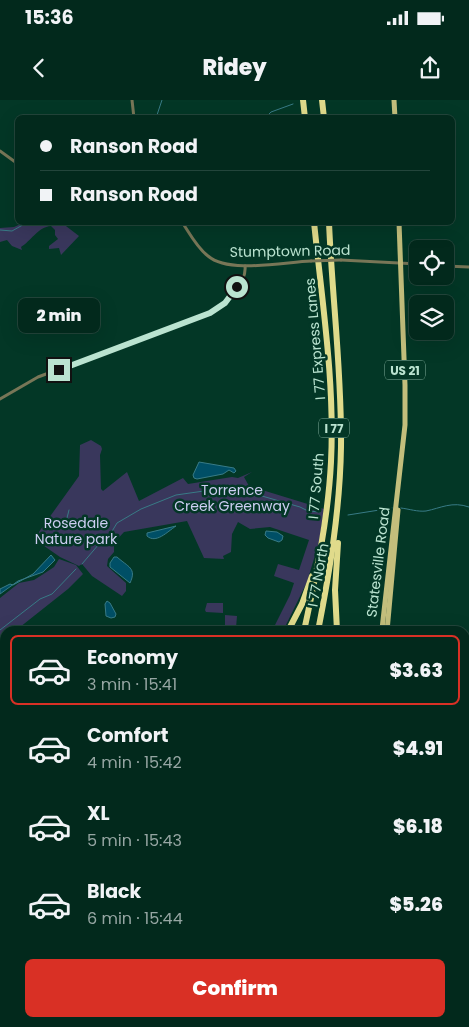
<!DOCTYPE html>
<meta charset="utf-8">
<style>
body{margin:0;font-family:Poppins,sans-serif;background:#103529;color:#f1f3f6;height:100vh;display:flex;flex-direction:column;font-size:19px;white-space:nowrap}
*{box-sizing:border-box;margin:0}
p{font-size:16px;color:#96a6a3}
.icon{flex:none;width:28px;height:28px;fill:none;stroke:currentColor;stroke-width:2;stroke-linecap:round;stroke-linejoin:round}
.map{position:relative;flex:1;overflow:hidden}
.drawer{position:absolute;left:0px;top:526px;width:470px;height:401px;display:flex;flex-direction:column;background:#02291c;border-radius:15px 15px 0 0;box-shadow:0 5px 20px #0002,0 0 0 1px #23453b}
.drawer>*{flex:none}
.guide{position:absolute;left:15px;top:15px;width:440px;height:110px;border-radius:8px;box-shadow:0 5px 20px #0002,0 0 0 1px #23453b;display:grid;align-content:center;height:110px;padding:0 25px;background:#02291c}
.fabs{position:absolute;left:409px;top:140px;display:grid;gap:10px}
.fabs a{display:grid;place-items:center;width:45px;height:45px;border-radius:8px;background:#02291c;box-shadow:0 5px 20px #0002,0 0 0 1px #23453b;font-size:25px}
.end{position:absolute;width:22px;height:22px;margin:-11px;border:6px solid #bae3d0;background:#111;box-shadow:0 0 0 2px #111}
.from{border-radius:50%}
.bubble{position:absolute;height:35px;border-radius:8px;background:#02291c;box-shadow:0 5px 20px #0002,0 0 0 1px #23453b;font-size:16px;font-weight:800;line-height:35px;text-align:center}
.guide b{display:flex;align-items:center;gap:18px;height:48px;font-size:19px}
.guide b+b{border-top:1px solid #23453b}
.guide i{width:12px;height:12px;background:#f1f3f6}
ul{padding:9px 0 0;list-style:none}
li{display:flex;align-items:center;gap:15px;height:70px;margin:0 10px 8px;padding:0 15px;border:2px solid transparent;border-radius:8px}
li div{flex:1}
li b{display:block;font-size:19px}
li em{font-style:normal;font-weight:800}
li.selected{border-color:#d93025}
li>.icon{width:45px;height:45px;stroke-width:1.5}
.cta{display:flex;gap:10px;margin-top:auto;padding:10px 25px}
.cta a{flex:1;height:58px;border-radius:8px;background:#d93025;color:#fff;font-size:20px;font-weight:800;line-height:58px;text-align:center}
.status{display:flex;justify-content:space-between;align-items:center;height:35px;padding:0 25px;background:#02291c;direction:ltr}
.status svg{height:14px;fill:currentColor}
header{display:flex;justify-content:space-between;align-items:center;height:65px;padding:0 25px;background:#02291c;font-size:22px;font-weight:800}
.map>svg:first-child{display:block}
.green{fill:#39375c}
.water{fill:#004f66;stroke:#387b86}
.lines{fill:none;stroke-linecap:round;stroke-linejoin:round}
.stream{stroke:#387b86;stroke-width:1}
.minor{stroke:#787657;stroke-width:3}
.major{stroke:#c3be7c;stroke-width:5}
.highway{stroke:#e0db8b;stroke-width:6}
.minor-bridge{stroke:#787657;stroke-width:3}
.route{stroke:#bae3d0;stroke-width:6}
.labels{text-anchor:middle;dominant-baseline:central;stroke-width:5;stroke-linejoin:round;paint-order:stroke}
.shield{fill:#033726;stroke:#83af9d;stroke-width:1}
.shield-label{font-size:12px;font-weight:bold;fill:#bae3d0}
.street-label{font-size:14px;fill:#bae3d0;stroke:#033726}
.park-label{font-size:14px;fill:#cdcef2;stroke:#033726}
</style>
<div class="status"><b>15:36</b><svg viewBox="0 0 49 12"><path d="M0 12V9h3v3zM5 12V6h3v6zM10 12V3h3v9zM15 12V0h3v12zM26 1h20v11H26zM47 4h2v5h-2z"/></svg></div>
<header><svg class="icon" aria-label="back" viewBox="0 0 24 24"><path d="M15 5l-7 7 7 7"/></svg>Ridey<svg class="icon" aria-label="share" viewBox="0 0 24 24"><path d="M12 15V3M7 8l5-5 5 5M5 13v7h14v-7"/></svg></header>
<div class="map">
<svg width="469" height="927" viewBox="0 0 469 927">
<rect width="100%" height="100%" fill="#033726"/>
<g class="green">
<path d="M 25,122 L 62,123 L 79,136 L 61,155 L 59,148 L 49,149 L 49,146 L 58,139 L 55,135 L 55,130 L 51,126 C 38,127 31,141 21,147 L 22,150 L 12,146 L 7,140 L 0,142 L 0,128 L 14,127 Z"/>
<path d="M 91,340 L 101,346 L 102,349 L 100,355 L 101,389 L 103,391 L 127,372 L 139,401 L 183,378 L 188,384 L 232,377 L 238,378 L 252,372 L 244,377 L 249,386 L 324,409 L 319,442 L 307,482 L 283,531 L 272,531 L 290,495 L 294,483 L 274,476 L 278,464 L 299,470 L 309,440 L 270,427 L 250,429 L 238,422 L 232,434 L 231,452 L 223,456 L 224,459 L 204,458 L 187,421 L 124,432 L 114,443 L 114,452 L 108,459 L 107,466 L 126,483 L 126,491 L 122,496 L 92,476 L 82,464 L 79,466 L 60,457 L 37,441 L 38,438 L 36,436 L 79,376 L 80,345 Z"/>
<path d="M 59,459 L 76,465 L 83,474 L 68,489 L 15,531 L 5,531 L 5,539 L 0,541 L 0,498 L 19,483 L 34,480 L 45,473 L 54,467 Z"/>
<path d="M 207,503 L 223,503 L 223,513 L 206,512 L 205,510 Z"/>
<path d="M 225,515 L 237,516 L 236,528 L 225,527 Z"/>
<path d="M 5,768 L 5,852 L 0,849 L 0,836 L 5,830 L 0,825 L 0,806 L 3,803 L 0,795 L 0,770 Z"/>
<path d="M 12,923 L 55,923 L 53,927 L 19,927 Z"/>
<path d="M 142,923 L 142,922 L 166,923 L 164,927 L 140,927 Z"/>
<path d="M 172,923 L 202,923 L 213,925 L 212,923 L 228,923 L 228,927 L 170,927 Z"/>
</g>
<g class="water">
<path d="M 199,362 L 234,368 L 236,371 L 234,373 L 229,370 L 223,374 L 197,379 L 194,378 L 193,375 Z"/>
<path d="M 176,426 C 167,432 156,444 147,436 L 147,433 Z"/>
<path d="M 266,431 L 277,432 L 283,436 L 282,440 L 279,442 L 268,438 L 265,435 Z"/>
<path d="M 51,455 L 55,460 L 43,472 L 18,481 L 0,494 L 0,489 L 10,484 L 13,485 L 33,474 Z"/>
<path d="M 114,457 L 117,457 C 128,467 137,468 130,483 L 110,467 L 110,463 Z"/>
<path d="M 107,501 L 110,503 L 116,514 L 115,517 L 111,518 L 106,516 L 105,504 Z"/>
</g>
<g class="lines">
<g class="stream">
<path d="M 156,18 L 162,0"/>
<path d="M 265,18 L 271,12 L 293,4"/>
<path d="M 0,130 L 12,131 L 28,122"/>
<path d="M 401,408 C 409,409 418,412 426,411 C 441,408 452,401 469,407"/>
<path d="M 348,415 L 392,408"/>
<path d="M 66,422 L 69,410"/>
<path d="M 82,464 L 99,444 L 108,438 L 117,423 L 141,409 L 176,395 L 239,386 L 262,396 L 300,407 L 308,411 L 320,412"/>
<path d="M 0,530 L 40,499 L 52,494 L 76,469"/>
<path d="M 0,765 L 5,768"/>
<path d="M 0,775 L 4,778 L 5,782"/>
<path d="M 212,922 L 224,927"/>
<path d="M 168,927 L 169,922"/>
</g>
<g class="minor">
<path d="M 132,0 L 134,18"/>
<path d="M 0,51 L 18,64"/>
<path d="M 182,122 C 190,134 197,148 208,156 C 229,174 284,162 311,161"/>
<path d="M 341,160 L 418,164"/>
<path d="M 445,166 L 469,167"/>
<path d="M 0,299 L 38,277 L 213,212 C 227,203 247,183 245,166"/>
<path d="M 0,852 L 5,855"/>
<path d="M 0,919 L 5,910"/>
<path d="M 104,927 L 106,922"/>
</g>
<g class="major">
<path d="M 394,0 L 395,18"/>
<path d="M 380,531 L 382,529 L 405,325 L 405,285 L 399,122"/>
<path d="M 387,531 L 398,410"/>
<path d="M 465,591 L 469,592"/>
<path d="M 0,603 L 5,602"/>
<path d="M 465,874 L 469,872"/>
<path d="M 346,922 L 346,927"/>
<path d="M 356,922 L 362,927"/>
<path d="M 385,927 L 391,922"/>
</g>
<g class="highway">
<path d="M 303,0 L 305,18"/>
<path d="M 322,0 L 324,18"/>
<path d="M 288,531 L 302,504 L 312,476"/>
<path d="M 304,531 C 316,475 328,420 331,362 C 335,282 322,202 314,122"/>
<path d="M 318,531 C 330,470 340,409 341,347 C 342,272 332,197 329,122"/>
<path d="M 337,531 L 335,490 L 338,443"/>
<path d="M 232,927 L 232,922"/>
<path d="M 247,927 L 248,922"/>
</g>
<path class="minor-bridge" d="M 311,161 L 341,160"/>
</g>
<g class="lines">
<path class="route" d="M 59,270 L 210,213 L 225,203 L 237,187"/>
</g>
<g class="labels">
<g class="shield">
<rect x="385" y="260.5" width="40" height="19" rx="4"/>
<rect x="319" y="318.5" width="30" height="19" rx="4"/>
</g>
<g class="shield-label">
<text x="405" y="270">US 21</text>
<text x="334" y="328">I 77</text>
</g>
<g class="street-label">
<text transform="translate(290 151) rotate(-1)">Stumptown Road</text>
<text transform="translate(315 239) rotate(-95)">I 77 Express Lanes</text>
<text transform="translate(316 386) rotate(-85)">I 77 South</text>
<text transform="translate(378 462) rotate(-83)">Statesville Road</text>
<text transform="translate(318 475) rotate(-80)">I 77 North</text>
</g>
<g class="park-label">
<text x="232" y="390">Torrence<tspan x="232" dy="16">Creek Greenway</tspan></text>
<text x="76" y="423">Rosedale<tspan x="76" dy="16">Nature park</tspan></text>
</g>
</g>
</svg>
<div class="fabs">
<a><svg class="icon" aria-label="locate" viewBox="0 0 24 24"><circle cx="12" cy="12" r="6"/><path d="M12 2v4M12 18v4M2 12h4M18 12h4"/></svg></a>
<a><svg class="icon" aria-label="layers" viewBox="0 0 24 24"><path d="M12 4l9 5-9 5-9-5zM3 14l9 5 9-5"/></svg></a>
</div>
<i class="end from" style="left:237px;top:187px"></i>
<i class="end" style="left:59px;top:270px"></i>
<div class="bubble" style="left:18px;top:198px;width:82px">2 min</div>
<div class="guide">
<b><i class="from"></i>Ranson Road</b>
<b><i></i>Ranson Road</b>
</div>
<section class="drawer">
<ul>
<li class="selected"><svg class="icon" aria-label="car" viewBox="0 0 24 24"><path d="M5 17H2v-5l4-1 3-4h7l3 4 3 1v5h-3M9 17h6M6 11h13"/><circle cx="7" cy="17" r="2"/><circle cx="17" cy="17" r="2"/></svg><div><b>Economy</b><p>3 min · 15:41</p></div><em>$3.63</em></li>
<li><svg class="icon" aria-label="car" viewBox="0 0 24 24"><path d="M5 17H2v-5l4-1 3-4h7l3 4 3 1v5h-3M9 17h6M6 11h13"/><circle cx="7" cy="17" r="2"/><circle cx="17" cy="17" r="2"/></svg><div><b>Comfort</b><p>4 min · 15:42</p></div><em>$4.91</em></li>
<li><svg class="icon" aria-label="car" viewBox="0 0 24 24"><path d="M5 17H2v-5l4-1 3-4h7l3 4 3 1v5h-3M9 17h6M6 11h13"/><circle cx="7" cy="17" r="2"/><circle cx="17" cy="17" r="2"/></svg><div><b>XL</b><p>5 min · 15:43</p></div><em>$6.18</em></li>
<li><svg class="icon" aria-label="car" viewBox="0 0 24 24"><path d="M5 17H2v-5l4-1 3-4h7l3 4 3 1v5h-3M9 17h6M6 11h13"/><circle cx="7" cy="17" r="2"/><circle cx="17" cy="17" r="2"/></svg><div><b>Black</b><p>6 min · 15:44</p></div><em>$5.26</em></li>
</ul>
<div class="cta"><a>Confirm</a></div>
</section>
</div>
